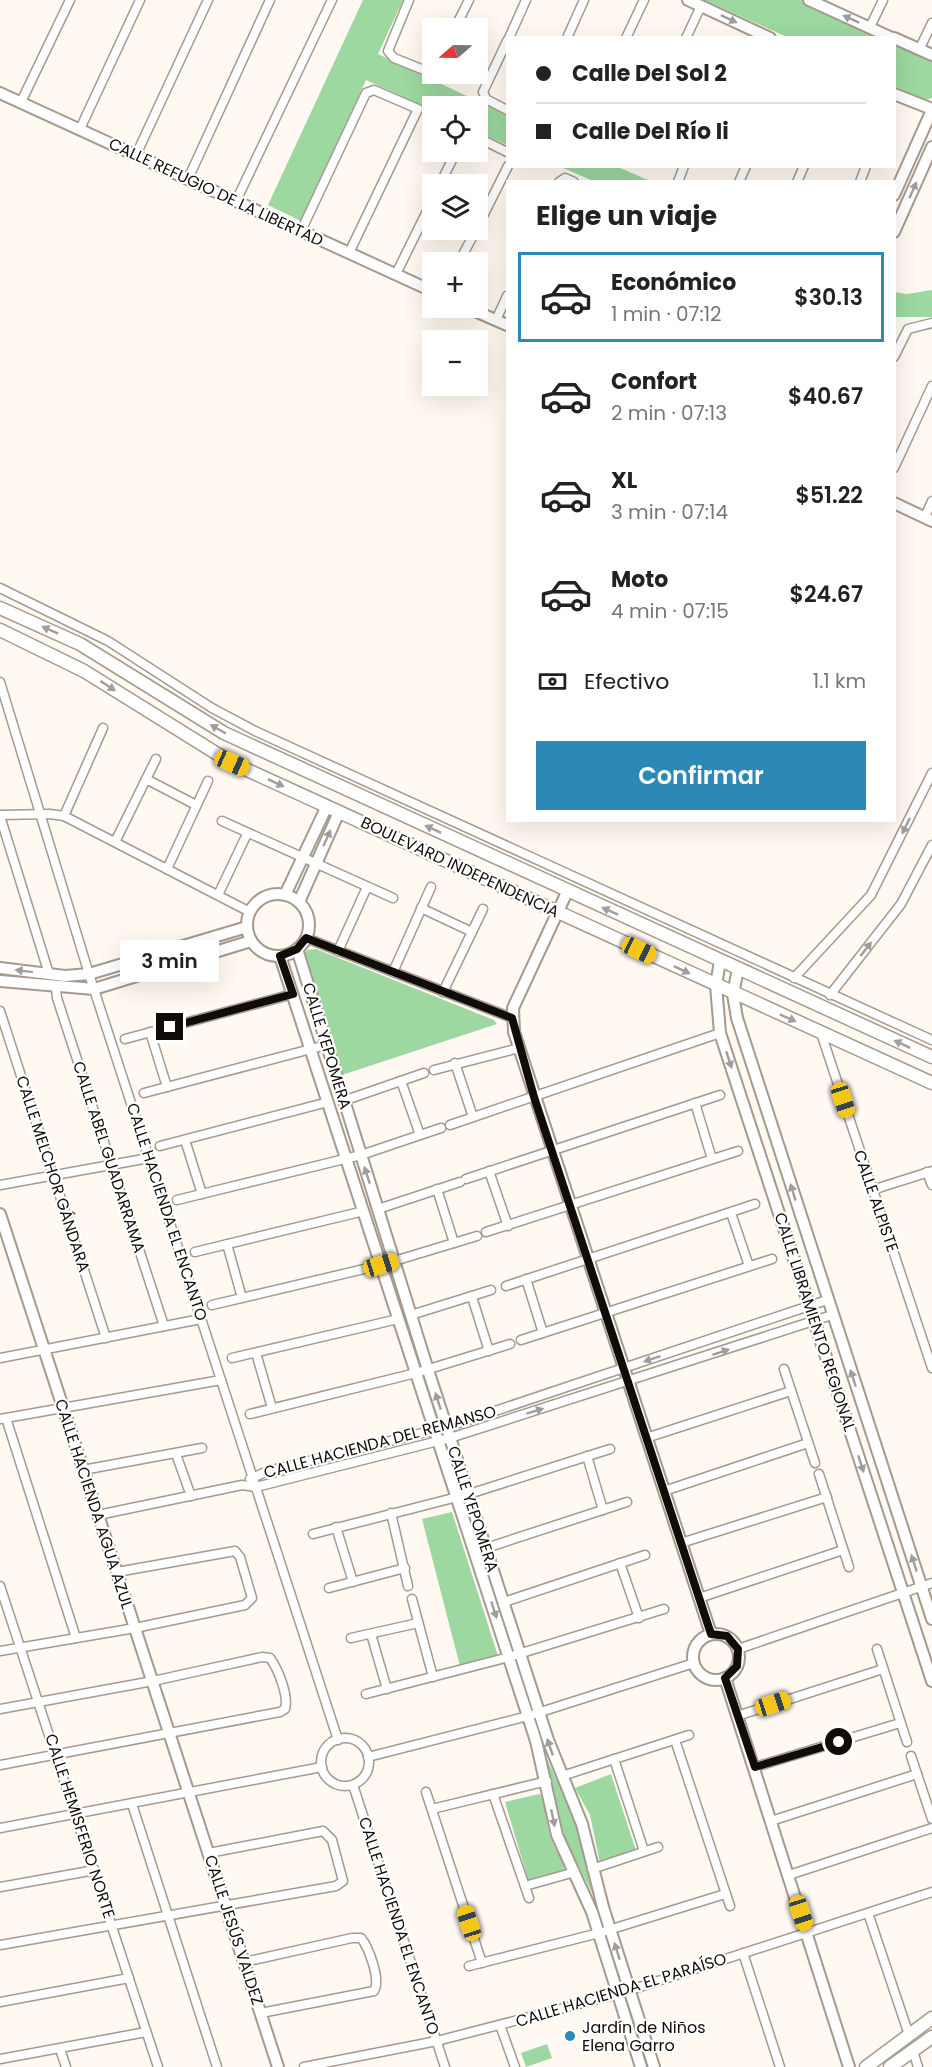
<!DOCTYPE html>
<html lang="es">
<meta charset="utf-8">
<style>
body{margin:0;font-family:Poppins,sans-serif;background:#f2f2f2;color:#222;height:100vh;display:flex;flex-direction:column;font-size:22px;white-space:nowrap}
*{box-sizing:border-box;margin:0}
p{font-size:20px;color:#767676}
.icon{flex:none;width:33px;height:33px;fill:none;stroke:currentColor;stroke-width:2;stroke-linecap:round;stroke-linejoin:round}
.map{position:relative;flex:1;overflow:hidden}
.details{position:absolute;left:506px;top:180px;width:390px;height:642px;display:flex;flex-direction:column;background:#fff;border-radius:0px;box-shadow:0 6px 24px #0002}
.details>*{flex:none}
.guide{position:absolute;left:506px;top:36px;width:390px;height:132px;border-radius:0px;box-shadow:0 6px 24px #0002;display:grid;align-content:center;height:132px;padding:0 30px;background:#fff}
.needle{width:39px;rotate:250deg}
.controls{position:absolute;left:422px;top:18px;display:grid;gap:12px}
.controls a{display:grid;place-items:center;width:66px;height:66px;border-radius:0px;background:#fff;box-shadow:0 6px 24px #0002;font-size:30px}
.end{position:absolute;width:27px;height:27px;margin:-14px;border:8px solid #100d09;background:#fff;box-shadow:0 0 0 3px #fff}
.from{border-radius:50%}
.bubble{position:absolute;height:42px;border-radius:0px;background:#fff;box-shadow:0 6px 24px #0002;font-size:20px;font-weight:600;line-height:42px;text-align:center}
.car{position:absolute;width:18px;height:36px;margin:-18px -9px;border-radius:8px;box-shadow:0 0 4px 2px #0007;background:linear-gradient(#f5c518 24%,#345 0 40%,#f5c518 0 76%,#345 0 86%,#f5c518 0)}
.guide b{display:flex;align-items:center;gap:21px;height:57px;font-size:22px}
.guide b+b{border-top:2px solid #e0e0e0}
.guide i{width:15px;height:15px;background:#222}
ul{padding:0;list-style:none}
li{display:flex;align-items:center;gap:18px;height:90px;margin:0 12px 9px;padding:0 18px;border:3px solid transparent;border-radius:0px}
li div{flex:1}
li b{display:block;font-size:22px}
li em{font-style:normal;font-weight:600}
li.current{border-color:#2c88b4}
li>.icon{width:54px;height:54px;stroke-width:1.5}
h2{padding:0 30px;font-size:27px;line-height:72px}
.pay{display:flex;align-items:center;gap:15px;height:66px;padding:0 30px;font-size:22px}
.pay p{margin-inline-start:auto}
.action{display:flex;gap:12px;margin-top:auto;padding:12px 30px}
.action a{flex:1;height:69px;border-radius:0px;background:#2c88b4;color:#fff;font-size:24px;font-weight:600;line-height:69px;text-align:center}
.map>svg:first-child{display:block}
.green{fill:#9cd8a0}
.lines{fill:none;stroke-linecap:round;stroke-linejoin:round}
.minor-casing{stroke:#a49a8f;stroke-width:11}
.tertiary-casing{stroke:#a49a8f;stroke-width:14}
.secondary-casing{stroke:#a49a8f;stroke-width:15}
.minor{stroke:#fff;stroke-width:8}
.tertiary{stroke:#fff;stroke-width:10}
.secondary{stroke:#fff;stroke-width:12}
.oneway{fill:#9f9e9d}
.route{stroke:#100d09;stroke-width:8}
.poi-dot{fill:#2c88b4;stroke:#fff;stroke-width:2}
.labels{text-anchor:middle;dominant-baseline:central;stroke-width:4.5;stroke-linejoin:round;paint-order:stroke}
.street-label{font-size:16px;fill:#100d09;stroke:#fff}
.poi-label{font-size:16px;fill:#100d09;stroke:#fff;text-anchor:start}
</style>
<div class="map">
<svg width="932" height="2067" viewBox="0 0 932 2067">
<rect width="100%" height="100%" fill="#fff9f1"/>
<g class="green">
<path d="M 363,0 L 403,0 L 378,54 L 507,115 L 507,145 L 477,131 L 477,106 L 432,106 L 432,110 L 366,80 L 301,221 L 268,205 Z"/>
<path d="M 704,0 L 803,0 L 886,37 L 787,37 Z"/>
<path d="M 894,41 L 932,58 L 932,98 L 924,100 L 894,86 Z"/>
<path d="M 561,167 L 618,167 L 650,181 L 593,181 Z"/>
<path d="M 932,290 L 932,317 L 894,317 L 894,292 L 907,294 Z"/>
<path d="M 316,949 L 494,1020 L 497,1024 L 339,1076 L 301,958 L 307,950 Z"/>
<path d="M 452,1512 L 498,1656 L 460,1666 L 422,1519 Z"/>
<path d="M 546,1757 L 579,1827 L 595,1899 L 565,1838 Z"/>
<path d="M 611,1774 L 636,1851 L 600,1863 L 590,1815 L 575,1788 Z"/>
<path d="M 539,1794 L 544,1798 C 545,1812 547,1827 552,1841 C 555,1851 565,1861 564,1872 L 529,1883 L 505,1802 Z"/>
<path d="M 547,2044 L 552,2058 L 526,2067 L 521,2053 Z"/>
</g>
<g class="lines">
<g class="minor-casing">
<g id="minor">
<path d="M 409,0 L 388,51 L 394,58 L 434,74"/>
<path d="M 870,27 L 883,0"/>
<path d="M 455,28 L 469,0"/>
<path d="M 509,38 L 526,0"/>
<path d="M 567,38 L 584,0"/>
<path d="M 626,38 L 644,0"/>
<path d="M 686,38 L 701,6"/>
<path d="M 507,41 L 483,92 L 486,99 L 507,110"/>
<path d="M 919,50 L 932,23"/>
<path d="M 21,102 L 70,0"/>
<path d="M 80,129 L 140,0"/>
<path d="M 477,137 L 507,152"/>
<path d="M 136,155 L 208,0"/>
<path d="M 188,179 L 270,0"/>
<path d="M 559,182 L 565,178 L 574,182"/>
<path d="M 678,182 L 684,166"/>
<path d="M 739,182 L 746,166"/>
<path d="M 797,182 L 804,166"/>
<path d="M 860,182 L 866,166"/>
<path d="M 440,184 L 456,152"/>
<path d="M 236,201 L 332,0"/>
<path d="M 477,228 L 508,166"/>
<path d="M 301,231 L 366,93 L 374,90 L 418,109 L 349,253"/>
<path d="M 459,262 L 476,230"/>
<path d="M 396,274 L 432,201"/>
<path d="M 496,320 L 507,296"/>
<path d="M 894,357 L 908,329 L 932,323"/>
<path d="M 894,468 L 932,386"/>
<path d="M 925,517 L 932,501"/>
<path d="M 0,588 L 108,641 L 212,708 L 255,731 L 932,1040"/>
<path d="M 0,682 L 89,974 L 338,1740"/>
<path d="M 146,779 L 196,805"/>
<path d="M 0,815 L 50,814 L 64,816 L 250,912"/>
<path d="M 0,816 L 49,974"/>
<path d="M 64,816 L 103,728"/>
<path d="M 222,821 L 393,898"/>
<path d="M 115,842 L 156,759"/>
<path d="M 167,869 L 208,781"/>
<path d="M 218,895 L 247,834"/>
<path d="M 421,908 L 472,932"/>
<path d="M 306,938 L 512,1018"/>
<path d="M 338,951 L 367,887"/>
<path d="M 393,972 L 431,887"/>
<path d="M 794,978 L 871,895 L 932,773"/>
<path d="M 56,988 L 57,998 L 164,1326"/>
<path d="M 443,992 L 483,909"/>
<path d="M 830,995 L 901,904 L 932,845"/>
<path d="M 0,1011 L 106,1338"/>
<path d="M 150,1032 L 167,1087"/>
<path d="M 821,1033 L 932,1368"/>
<path d="M 125,1039 L 293,994"/>
<path d="M 455,1063 L 473,1117"/>
<path d="M 434,1070 L 519,1048"/>
<path d="M 401,1081 L 420,1135"/>
<path d="M 144,1093 L 326,1045"/>
<path d="M 343,1101 L 424,1073"/>
<path d="M 695,1103 L 712,1159"/>
<path d="M 450,1125 L 720,1033"/>
<path d="M 185,1140 L 202,1194"/>
<path d="M 160,1146 L 328,1102"/>
<path d="M 489,1171 L 508,1226"/>
<path d="M 927,1172 L 932,1185"/>
<path d="M 466,1179 L 720,1095"/>
<path d="M 0,1185 L 149,1158"/>
<path d="M 437,1189 L 454,1243"/>
<path d="M 872,1190 L 932,1171"/>
<path d="M 177,1200 L 361,1155 L 441,1128"/>
<path d="M 378,1209 L 460,1182"/>
<path d="M 731,1213 L 749,1266"/>
<path d="M 486,1232 L 738,1151"/>
<path d="M 227,1244 L 242,1298"/>
<path d="M 195,1252 L 364,1211"/>
<path d="M 526,1279 L 543,1333"/>
<path d="M 506,1286 L 755,1204"/>
<path d="M 472,1297 L 489,1351"/>
<path d="M 212,1305 L 381,1265 L 477,1236"/>
<path d="M 411,1315 L 491,1290"/>
<path d="M 521,1340 L 772,1259"/>
<path d="M 256,1353 L 272,1408"/>
<path d="M 0,1358 L 201,1319"/>
<path d="M 232,1358 L 398,1319"/>
<path d="M 784,1369 L 815,1463"/>
<path d="M 250,1414 L 416,1373 L 510,1344"/>
<path d="M 6,1418 L 76,1638"/>
<path d="M 0,1419 L 221,1380"/>
<path d="M 646,1438 L 791,1391"/>
<path d="M 176,1454 L 191,1496"/>
<path d="M 587,1456 L 603,1510"/>
<path d="M 83,1470 L 202,1448"/>
<path d="M 819,1474 L 849,1567"/>
<path d="M 250,1479 L 268,1471 L 447,1427 L 827,1300"/>
<path d="M 664,1491 L 808,1443"/>
<path d="M 391,1513 L 408,1586"/>
<path d="M 98,1515 L 242,1485 L 256,1487 L 450,1438 L 832,1315"/>
<path d="M 336,1527 L 353,1582"/>
<path d="M 313,1534 L 469,1494 L 610,1449"/>
<path d="M 681,1543 L 827,1497"/>
<path d="M 486,1548 L 627,1502"/>
<path d="M 620,1563 L 639,1618"/>
<path d="M 0,1586 L 158,2067"/>
<path d="M 329,1588 L 405,1568"/>
<path d="M 699,1598 L 843,1550"/>
<path d="M 412,1599 L 433,1677"/>
<path d="M 504,1602 L 645,1555"/>
<path d="M 371,1634 L 387,1689"/>
<path d="M 351,1638 L 418,1623"/>
<path d="M 738,1649 L 932,1583"/>
<path d="M 877,1649 L 907,1742"/>
<path d="M 0,1651 L 135,1628 L 245,1605 L 252,1598 L 240,1557 L 235,1551 L 117,1572"/>
<path d="M 366,1694 L 509,1657 L 664,1609"/>
<path d="M 0,1709 L 153,1681 L 262,1657 L 270,1658 C 278,1669 289,1696 285,1709 L 280,1712 L 0,1765"/>
<path d="M 737,1716 L 883,1669"/>
<circle cx="345" cy="1762" r="24"/>
<path d="M 675,1740 L 730,1906"/>
<path d="M 911,1756 L 932,1819"/>
<path d="M 368,1757 L 528,1716 L 694,1663"/>
<path d="M 614,1759 L 644,1851"/>
<path d="M 755,1767 L 900,1723"/>
<path d="M 562,1776 L 689,1735"/>
<path d="M 353,1785 L 445,2067"/>
<path d="M 426,1792 L 482,1963"/>
<path d="M 493,1794 L 529,1898"/>
<path d="M 132,1804 L 217,2067"/>
<path d="M 432,1809 L 547,1781"/>
<path d="M 771,1821 L 917,1774"/>
<path d="M 0,1828 L 322,1767"/>
<path d="M 592,1869 L 658,1847"/>
<path d="M 789,1875 L 932,1828"/>
<path d="M 525,1886 L 575,1872"/>
<path d="M 0,1887 L 95,1870"/>
<path d="M 868,1913 L 909,2035"/>
<path d="M 0,1945 L 336,1886 L 343,1881 L 332,1840 L 323,1831 L 209,1853"/>
<path d="M 743,1953 L 780,2067"/>
<path d="M 244,1962 L 352,1938 L 361,1938 C 369,1948 381,1980 374,1991 L 261,2013"/>
<path d="M 469,1966 L 599,1933 L 725,1894"/>
<path d="M 0,2002 L 129,1978"/>
<path d="M 500,2025 L 515,2067"/>
<path d="M 60,2049 L 66,2067"/>
<path d="M 913,2051 L 918,2067"/>
<path d="M 0,2059 L 146,2032"/>
<path d="M 304,2067 L 437,2041 L 618,1994 L 932,1892"/>
</g>
</g>
<g class="tertiary-casing">
<g id="tertiary">
<path d="M 688,0 L 770,38"/>
<path d="M 809,0 L 892,38"/>
<path d="M 894,38 L 932,55"/>
<path d="M 0,93 L 432,291"/>
<path d="M 894,94 L 932,109"/>
<path d="M 894,195 L 932,110"/>
<path d="M 894,232 L 932,147"/>
<path d="M 468,308 L 507,325"/>
<path d="M 894,503 L 932,521"/>
<path d="M 567,892 L 513,1008 L 514,1032 L 711,1634"/>
<circle cx="278" cy="925" r="31"/>
<path d="M 285,895 L 327,806"/>
<path d="M 299,902 L 339,812"/>
<path d="M 297,949 L 428,1370 L 548,1740 L 582,1824 L 603,1907 L 654,2067"/>
<path d="M 280,956 L 536,1741 L 557,1835 L 592,1912 L 641,2067"/>
<path d="M 720,961 L 716,985 L 720,1033 L 932,1681"/>
<path d="M 0,968 L 65,976 L 89,974 L 247,927"/>
<path d="M 738,969 L 733,994 L 737,1018 L 932,1619"/>
<path d="M 0,981 L 94,989 L 251,941"/>
<path d="M 0,1214 L 278,2067"/>
<circle cx="716" cy="1657" r="23"/>
<path d="M 725,1678 L 849,2067"/>
</g>
</g>
<g class="secondary-casing">
<g id="secondary">
<path d="M 0,608 L 80,644 L 224,733 L 932,1057"/>
<path d="M 0,630 L 84,671 L 232,763 L 932,1083"/>
<path d="M 866,2067 L 932,2018"/>
<path d="M 890,2067 L 932,2037"/>
</g>
</g>
<use href="#minor" class="minor"/>
<use href="#tertiary" class="tertiary"/>
<use href="#secondary" class="secondary"/>
</g>
<defs><path id="oneway-solid" d="M-6-.8H1V-3.2L6.5 0L1 3.2V.8H-6Z" transform="scale(1.5)"/></defs>
<g class="oneway">
<use href="#oneway-solid" transform="translate(729 19) rotate(25)"/>
<use href="#oneway-solid" transform="translate(851 19) rotate(-156)"/>
<use href="#oneway-solid" transform="translate(913 190) rotate(-66)"/>
<use href="#oneway-solid" transform="translate(50 630) rotate(-156)"/>
<use href="#oneway-solid" transform="translate(108 686) rotate(33)"/>
<use href="#oneway-solid" transform="translate(218 729) rotate(-150)"/>
<use href="#oneway-solid" transform="translate(276 783) rotate(25)"/>
<use href="#oneway-solid" transform="translate(906 826) rotate(116)"/>
<use href="#oneway-solid" transform="translate(433 829) rotate(-155)"/>
<use href="#oneway-solid" transform="translate(327 838) rotate(-66)"/>
<use href="#oneway-solid" transform="translate(610 911) rotate(-156)"/>
<use href="#oneway-solid" transform="translate(866 949) rotate(-52)"/>
<use href="#oneway-solid" transform="translate(682 970) rotate(25)"/>
<use href="#oneway-solid" transform="translate(24 971) rotate(-173)"/>
<use href="#oneway-solid" transform="translate(788 1018) rotate(24)"/>
<use href="#oneway-solid" transform="translate(902 1044) rotate(-155)"/>
<use href="#oneway-solid" transform="translate(729 1060) rotate(72)"/>
<use href="#oneway-solid" transform="translate(367 1175) rotate(-108)"/>
<use href="#oneway-solid" transform="translate(793 1192) rotate(-107)"/>
<use href="#oneway-solid" transform="translate(721 1352) rotate(-18)"/>
<use href="#oneway-solid" transform="translate(652 1359) rotate(162)"/>
<use href="#oneway-solid" transform="translate(853 1378) rotate(-108)"/>
<use href="#oneway-solid" transform="translate(438 1401) rotate(-108)"/>
<use href="#oneway-solid" transform="translate(535 1411) rotate(-17)"/>
<use href="#oneway-solid" transform="translate(861 1464) rotate(72)"/>
<use href="#oneway-solid" transform="translate(914 1563) rotate(-108)"/>
<use href="#oneway-solid" transform="translate(494 1610) rotate(72)"/>
<use href="#oneway-solid" transform="translate(550 1747) rotate(-109)"/>
<use href="#oneway-solid" transform="translate(553 1818) rotate(78)"/>
<use href="#oneway-solid" transform="translate(617 1951) rotate(-108)"/>
</g>
<g class="lines">
<path class="route" d="M 170,1027 L 293,994 L 280,956 L 297,949 L 306,938 L 512,1018 L 534,1097 L 711,1634 L 727,1636 L 738,1649 L 737,1666 L 725,1678 L 755,1767 L 839,1742"/>
</g>
<circle class="poi-dot" cx="570" cy="2036" r="6"/>
<g class="labels">
<g class="street-label">
<text transform="translate(216 192) rotate(25)">CALLE REFUGIO DE LA LIBERTAD</text>
<text transform="translate(460 867) rotate(25)">BOULEVARD INDEPENDENCIA</text>
<text transform="translate(327 1046) rotate(73)">CALLE YEPOMERA</text>
<text transform="translate(109 1157) rotate(72)">CALLE ABEL GUADARRAMA</text>
<text transform="translate(53 1174) rotate(72)">CALLE MELCHOR GÁNDARA</text>
<text transform="translate(876 1201) rotate(71)">CALLE ALPISTE</text>
<text transform="translate(167 1212) rotate(72)">CALLE HACIENDA EL ENCANTO</text>
<text transform="translate(815 1322) rotate(72)">CALLE LIBRAMIENTO REGIONAL</text>
<text transform="translate(380 1442) rotate(-15)">CALLE HACIENDA DEL REMANSO</text>
<text transform="translate(94 1504) rotate(72)">CALLE HACIENDA AGUA AZUL</text>
<text transform="translate(473 1509) rotate(72)">CALLE YEPOMERA</text>
<text transform="translate(80 1826) rotate(72)">CALLE HEMISFERIO NORTE</text>
<text transform="translate(399 1926) rotate(72)">CALLE HACIENDA EL ENCANTO</text>
<text transform="translate(234 1930) rotate(72)">CALLE JESÚS VALDEZ</text>
<text transform="translate(621 1990) rotate(-17)">CALLE HACIENDA EL PARAÍSO</text>
</g>
<g class="poi-label">
<text x="582" y="2027">Jardín de Niños<tspan x="582" dy="18">Elena Garro</tspan></text>
</g>
</g>
</svg>
<div class="controls">
<a><svg class="needle" viewBox="-14 -14 28 28"><path d="M0-13l5 13h-10z" fill="#e53935"/><path d="M0 13l5-13h-10z" fill="#767676"/></svg></a>
<a><svg class="icon" aria-label="locate" viewBox="0 0 24 24"><circle cx="12" cy="12" r="6"/><path d="M12 2v4M12 18v4M2 12h4M18 12h4"/></svg></a>
<a><svg class="icon" aria-label="layers" viewBox="0 0 24 24"><path d="M12 4l9 5-9 5-9-5zM3 14l9 5 9-5"/></svg></a>
<a>+</a>
<a>−</a>
</div>
<i class="end from" style="left:839px;top:1742px"></i>
<i class="end" style="left:170px;top:1027px"></i>
<div class="bubble" style="left:120px;top:940px;width:99px">3 min</div>
<i class="car" style="left:232px;top:763px;rotate:114deg"></i>
<i class="car" style="left:639px;top:950px;rotate:115deg"></i>
<i class="car" style="left:843px;top:1100px;rotate:162deg"></i>
<i class="car" style="left:381px;top:1265px;rotate:73deg"></i>
<i class="car" style="left:773px;top:1704px;rotate:72deg"></i>
<i class="car" style="left:801px;top:1913px;rotate:162deg"></i>
<i class="car" style="left:469px;top:1923px;rotate:342deg"></i>
<div class="guide">
<b><i class="from"></i>Calle Del Sol 2</b>
<b><i></i>Calle Del Río Ii</b>
</div>
<section class="details">
<h2>Elige un viaje</h2>
<ul>
<li class="current"><svg class="icon" aria-label="car" viewBox="0 0 24 24"><path d="M5 17H2v-5l4-1 3-4h7l3 4 3 1v5h-3M9 17h6M6 11h13"/><circle cx="7" cy="17" r="2"/><circle cx="17" cy="17" r="2"/></svg><div><b>Económico</b><p>1 min · 07:12</p></div><em>$30.13</em></li>
<li><svg class="icon" aria-label="car" viewBox="0 0 24 24"><path d="M5 17H2v-5l4-1 3-4h7l3 4 3 1v5h-3M9 17h6M6 11h13"/><circle cx="7" cy="17" r="2"/><circle cx="17" cy="17" r="2"/></svg><div><b>Confort</b><p>2 min · 07:13</p></div><em>$40.67</em></li>
<li><svg class="icon" aria-label="car" viewBox="0 0 24 24"><path d="M5 17H2v-5l4-1 3-4h7l3 4 3 1v5h-3M9 17h6M6 11h13"/><circle cx="7" cy="17" r="2"/><circle cx="17" cy="17" r="2"/></svg><div><b>XL</b><p>3 min · 07:14</p></div><em>$51.22</em></li>
<li><svg class="icon" aria-label="car" viewBox="0 0 24 24"><path d="M5 17H2v-5l4-1 3-4h7l3 4 3 1v5h-3M9 17h6M6 11h13"/><circle cx="7" cy="17" r="2"/><circle cx="17" cy="17" r="2"/></svg><div><b>Moto</b><p>4 min · 07:15</p></div><em>$24.67</em></li>
</ul>
<div class="pay"><svg class="icon" aria-label="cash" viewBox="0 0 24 24"><path d="M3 7h18v10H3z"/><circle cx="12" cy="12" r="2"/></svg>Efectivo<p>1.1 km</p></div>
<div class="action"><a>Confirmar</a></div>
</section>
</div>
